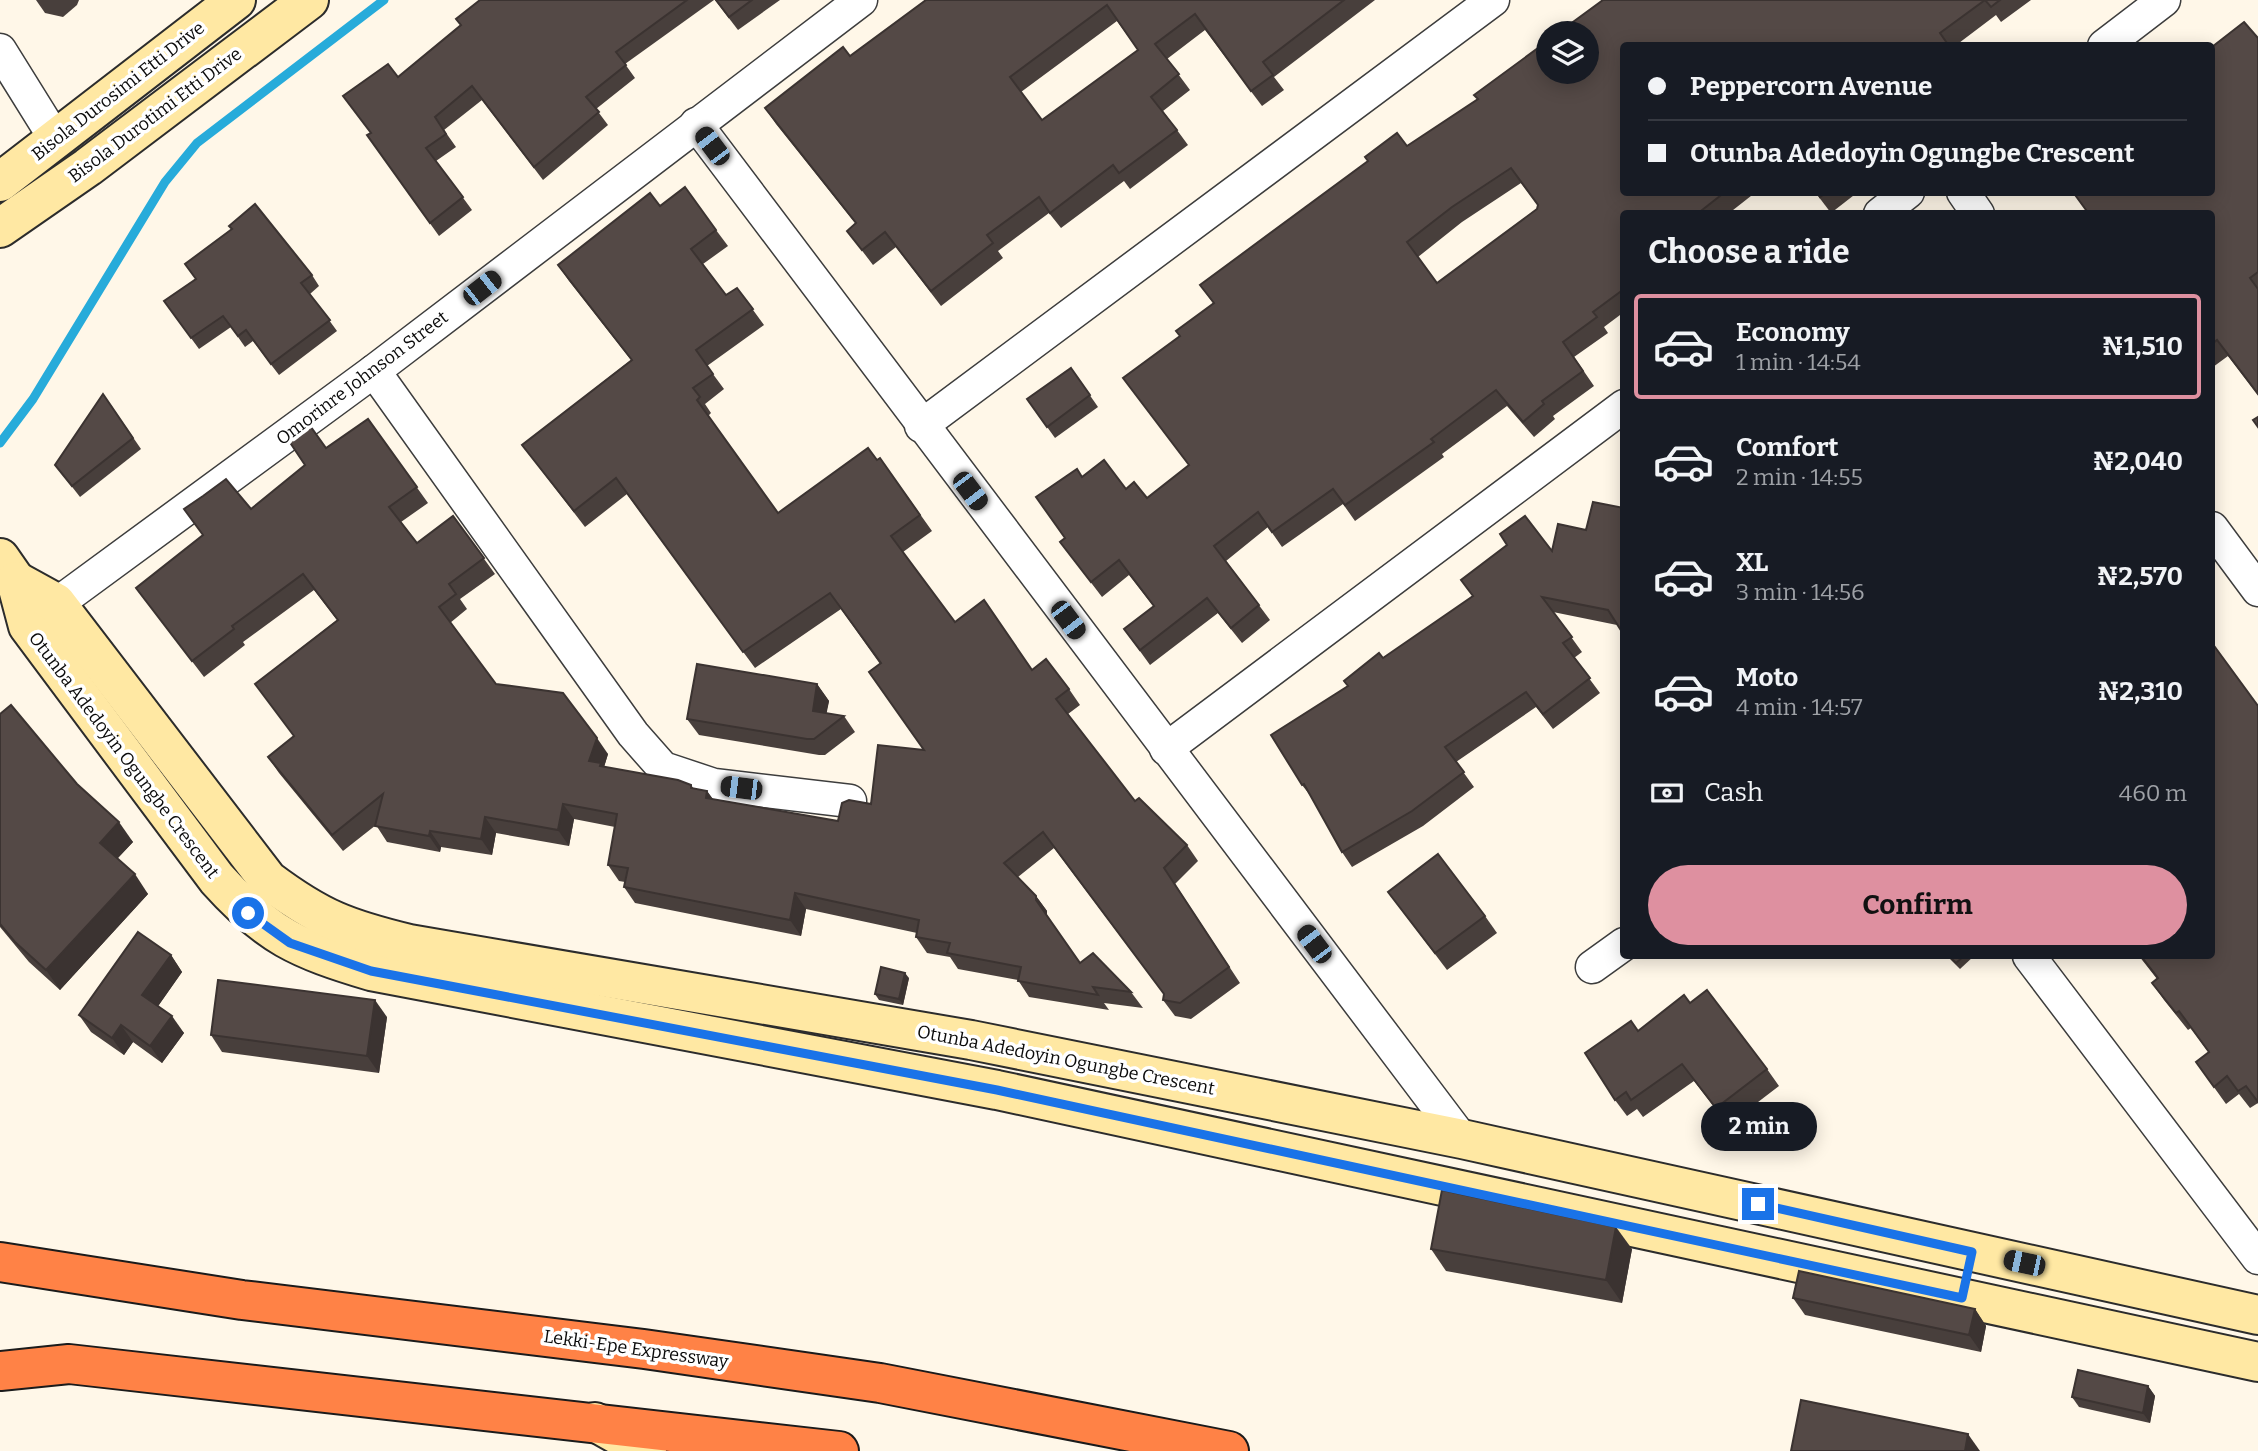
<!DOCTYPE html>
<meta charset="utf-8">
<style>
body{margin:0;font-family:Bitter,serif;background:#20242c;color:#f1f3f6;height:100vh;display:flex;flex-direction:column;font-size:26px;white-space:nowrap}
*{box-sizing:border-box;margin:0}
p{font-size:23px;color:#9ea1a6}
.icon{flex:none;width:38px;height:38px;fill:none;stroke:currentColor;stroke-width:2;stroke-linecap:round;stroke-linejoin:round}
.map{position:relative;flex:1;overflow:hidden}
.sheet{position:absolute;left:1620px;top:210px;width:595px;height:749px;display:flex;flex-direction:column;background:#171b24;border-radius:7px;box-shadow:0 4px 18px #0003}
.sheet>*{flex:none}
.top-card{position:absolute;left:1620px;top:42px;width:595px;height:154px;border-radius:7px;box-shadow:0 4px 18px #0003;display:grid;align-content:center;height:154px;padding:0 28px;background:#171b24}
.controls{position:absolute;left:1536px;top:21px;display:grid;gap:14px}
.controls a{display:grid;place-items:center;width:63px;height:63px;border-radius:50%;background:#171b24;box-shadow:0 4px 18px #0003;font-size:35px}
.end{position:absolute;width:32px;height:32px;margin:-16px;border:9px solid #1a73e8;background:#fff;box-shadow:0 0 0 4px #fff}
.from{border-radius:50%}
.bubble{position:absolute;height:49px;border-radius:24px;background:#171b24;box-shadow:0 4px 18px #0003;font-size:23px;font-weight:700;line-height:49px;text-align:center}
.car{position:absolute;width:21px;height:42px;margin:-21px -10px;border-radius:9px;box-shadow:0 0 5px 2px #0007;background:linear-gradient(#222 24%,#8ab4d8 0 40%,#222 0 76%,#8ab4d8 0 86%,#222 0)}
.top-card b{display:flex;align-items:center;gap:24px;height:66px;font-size:26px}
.top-card b+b{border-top:2px solid #363941}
.top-card i{width:18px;height:18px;background:#f1f3f6}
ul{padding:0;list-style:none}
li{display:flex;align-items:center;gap:21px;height:105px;margin:0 14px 10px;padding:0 14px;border:4px solid transparent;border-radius:7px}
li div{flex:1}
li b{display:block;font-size:26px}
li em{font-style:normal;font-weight:700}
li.current{border-color:#de90a0}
li>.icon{width:63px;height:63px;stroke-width:1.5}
h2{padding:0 28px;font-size:32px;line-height:84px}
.pay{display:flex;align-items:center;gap:18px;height:77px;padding:0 28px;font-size:26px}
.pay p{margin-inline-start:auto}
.cta{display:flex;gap:14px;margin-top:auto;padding:14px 28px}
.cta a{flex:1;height:80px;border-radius:42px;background:#de90a0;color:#111;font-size:28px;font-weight:700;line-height:80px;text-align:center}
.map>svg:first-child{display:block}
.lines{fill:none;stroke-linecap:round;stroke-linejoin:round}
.stream{stroke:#27abda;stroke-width:9}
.street-casing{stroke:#3d3d3d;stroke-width:35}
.secondary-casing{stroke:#2c2c2c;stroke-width:42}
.highway-casing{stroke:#1b1b1b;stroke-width:42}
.street{stroke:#fff;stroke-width:32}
.secondary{stroke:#ffe8a3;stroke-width:38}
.highway{stroke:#ff8246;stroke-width:38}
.wall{fill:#483f3c;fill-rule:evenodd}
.shaded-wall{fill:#3b3331}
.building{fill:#544946;stroke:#3b3331;stroke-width:2;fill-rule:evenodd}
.route{stroke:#1a73e8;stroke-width:9}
.labels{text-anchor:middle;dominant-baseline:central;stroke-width:7;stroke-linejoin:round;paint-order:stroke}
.street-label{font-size:18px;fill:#0a0a0a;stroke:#fff}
</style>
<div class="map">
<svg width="2258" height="1451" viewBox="0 0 2258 1451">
<rect width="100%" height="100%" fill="#fff7e8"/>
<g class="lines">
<path class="stream" d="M 0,443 L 33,399 L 165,182 L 197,143 L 384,0"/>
<g class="street-casing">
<g id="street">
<path d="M 2104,46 L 2164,0"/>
<path d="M 0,50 L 56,140"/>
<path d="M 696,124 L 1462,1139"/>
<path d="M 1963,192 L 1978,214"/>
<path d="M 1880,214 L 1908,192"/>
<path d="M 374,371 L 633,734 L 663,768 L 714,785 L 850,801"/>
<path d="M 921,426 L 1493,0"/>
<path d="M 2212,528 L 2258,590"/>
<path d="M 39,617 L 374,371 L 861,0"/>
<path d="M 1166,749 L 1624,406"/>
<path d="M 2029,956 L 2258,1258"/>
<path d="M 1592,967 L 1624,944"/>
</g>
</g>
<g class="secondary-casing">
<g id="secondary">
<path d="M 0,182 L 236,0"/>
<path d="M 0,228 L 88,167 L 309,0"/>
<path d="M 0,558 L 16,581 L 28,626 L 217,879 C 268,936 298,949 371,971 L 997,1090 L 2258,1362"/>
<path d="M 16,581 L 56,603 L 268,880 C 320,919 347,929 409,944 L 971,1040 L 1462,1139 L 2258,1315"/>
<path d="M 595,1422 L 647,1451"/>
</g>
</g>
<g class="highway-casing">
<g id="highway">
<path d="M 0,1262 L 242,1300 L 644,1349 L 880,1383 L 1229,1451"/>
<path d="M 0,1371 L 69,1364 L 839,1451"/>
</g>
</g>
<use href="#street" class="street"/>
<use href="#secondary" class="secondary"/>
<use href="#highway" class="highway"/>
</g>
<g class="wall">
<path d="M 36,0 L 79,0 L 77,5 L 63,17 L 45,13 Z"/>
<path d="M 480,0 L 714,0 L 625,64 L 635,78 L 596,109 L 608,125 L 543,180 L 482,100 L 444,130 L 456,147 L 436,161 L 472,210 L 439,236 L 367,135 L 370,134 L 398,77 L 461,25 L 456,19 Z"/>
<path d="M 715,0 L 780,0 L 738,30 Z"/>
<path d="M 926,0 L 1375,0 L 1274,77 L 1284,90 L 1262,106 L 1205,30 L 1167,59 L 1190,90 L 1163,111 L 1188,145 L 1130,189 L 1124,181 L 1061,228 L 1049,213 L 998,251 L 1003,258 L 941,306 L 896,247 L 873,265 L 847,231 L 856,224 L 776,124 L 765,108 L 850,56 ZM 1117,21 L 1138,50 L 1042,120 L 1021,92 Z"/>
<path d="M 1603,0 L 2031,0 L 2001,22 L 1996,15 L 1955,46 L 1624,46 L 1624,192 L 1756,192 L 1728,214 L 1624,214 L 1624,312 L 1604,327 L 1608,333 L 1574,357 L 1594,386 L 1553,416 L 1555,419 L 1534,437 L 1507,406 L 1442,454 L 1444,457 L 1355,521 L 1343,504 L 1282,547 L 1268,527 L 1226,561 L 1270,620 L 1242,643 L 1218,613 L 1150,665 L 1124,629 L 1154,607 L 1129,575 L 1102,597 L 1060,542 L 1065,538 L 1082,476 L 1126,489 L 1147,498 L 1189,465 L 1123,378 L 1180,336 L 1213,303 L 1200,285 L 1478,99 ZM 1521,183 L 1538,205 L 1537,209 L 1437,283 L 1418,257 L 1462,222 Z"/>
<path d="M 2258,38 L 2258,395 L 2228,356 L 2213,367 L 2212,366 L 2212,214 Z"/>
<path d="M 1815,192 L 1858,192 L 1831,213 Z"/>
<path d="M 660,206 L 716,230 L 728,246 L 703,264 L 726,295 L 737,288 L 764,325 L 707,366 L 724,389 L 705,404 L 711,413 L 708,416 L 778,513 L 880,458 L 932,531 L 903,552 L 955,622 L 1032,670 L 1069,689 L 1080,705 L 1068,714 L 1135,801 L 1187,845 L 1198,861 L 1175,884 L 1240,983 L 1191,1019 L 1175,1016 L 1163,1000 L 1164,994 L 1054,848 L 1018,877 L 1036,896 L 1047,911 L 1047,916 L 1080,963 L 1131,992 L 1143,1008 L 1104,1003 L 1109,1010 L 1029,997 L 1018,980 L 958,969 L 950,957 L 927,953 L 916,937 L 917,933 L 806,909 L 801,936 L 635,903 L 624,887 L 625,882 L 619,881 L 608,865 L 615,827 L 574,819 L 569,846 L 496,833 L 492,855 L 441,847 L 440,852 L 387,842 L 376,825 L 343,851 L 279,773 L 268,757 L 294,736 L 255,684 L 337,620 L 314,590 L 243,642 L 245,645 L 204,677 L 136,588 L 203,535 L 184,509 L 251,509 L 326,448 L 368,419 L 428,503 L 401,522 L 417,543 L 453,516 L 495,574 L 460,599 L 467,609 L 450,623 L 496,684 L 608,754 L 604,767 L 691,785 L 694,789 L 707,791 L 713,800 L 838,821 L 871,804 L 924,750 L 880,664 L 841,609 L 755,668 L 627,494 L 585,527 L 522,445 L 631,360 L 569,281 L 558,265 Z"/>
<path d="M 312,275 L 319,286 L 310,294 L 337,331 L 279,375 L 253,341 L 245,347 L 231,327 L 199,349 L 164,301 Z"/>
<path d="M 1071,368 L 1098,407 L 1055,438 L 1027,399 Z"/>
<path d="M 103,394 L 141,449 L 80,497 L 55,465 Z"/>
<path d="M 1558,524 L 1617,625 L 1553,612 L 1582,652 L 1574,658 L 1600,693 L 1553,729 L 1536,707 L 1456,762 L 1474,787 L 1423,826 L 1352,867 L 1342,852 L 1313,799 L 1302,785 L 1348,686 L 1383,658 L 1552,551 Z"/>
<path d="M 817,684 L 829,701 L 826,713 L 844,716 L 855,732 L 825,755 L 819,755 L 699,735 L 687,719 Z"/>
<path d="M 0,714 L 77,784 L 133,842 L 117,859 L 148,894 L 60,990 L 29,962 L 0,927 Z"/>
<path d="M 1388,892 L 1485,916 L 1497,933 L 1447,970 Z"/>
<path d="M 171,955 L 182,972 L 158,1006 L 184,1033 L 162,1063 L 133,1042 L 124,1055 L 91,1032 L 79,1015 Z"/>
<path d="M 1947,956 L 1974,956 L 1960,969 Z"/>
<path d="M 2139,956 L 2212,956 L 2258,1103 L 2250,1108 L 2239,1094 L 2226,1104 L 2196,1062 L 2209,1053 L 2191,1028 L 2188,1030 L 2164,1000 L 2152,983 L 2157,979 Z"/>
<path d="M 909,978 L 903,1005 L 879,1000 L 875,994 Z"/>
<path d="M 1690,1003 L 1767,1069 L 1779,1086 L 1728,1125 L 1694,1081 L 1643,1117 L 1637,1109 L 1627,1116 L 1615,1100 L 1638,1031 Z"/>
<path d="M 387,1017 L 379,1073 L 222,1052 L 211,1035 Z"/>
<path d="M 1431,1249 L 1632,1249 L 1622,1303 L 1446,1271 Z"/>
<path d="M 1793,1298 L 1975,1309 L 1986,1326 L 1981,1352 L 1805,1315 Z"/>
<path d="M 2148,1386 L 2155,1396 L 2150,1423 L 2079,1407 L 2072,1397 Z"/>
</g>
<g class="shaded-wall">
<path d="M 817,684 L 829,701 L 824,727 L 813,711 Z"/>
<path d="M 597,738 L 608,754 L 604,767 L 612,779 L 589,761 Z"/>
<path d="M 707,791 L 719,807 L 706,798 Z"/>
<path d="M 563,804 L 574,819 L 569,846 L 558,830 Z"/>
<path d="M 485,817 L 496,833 L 492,855 L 481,839 Z"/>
<path d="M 119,822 L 133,842 L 114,862 L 100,843 Z"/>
<path d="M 430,831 L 441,847 L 440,852 L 429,836 Z"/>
<path d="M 135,874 L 148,894 L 60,990 L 46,970 Z"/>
<path d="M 795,893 L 806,909 L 801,936 L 790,920 Z"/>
<path d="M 1036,896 L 1047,911 L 1047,916 L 1036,900 Z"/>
<path d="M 171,955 L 182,972 L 154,1012 L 142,995 Z"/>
<path d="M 905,973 L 909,978 L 903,1005 L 899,999 Z"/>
<path d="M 375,1000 L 387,1017 L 379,1073 L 367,1056 Z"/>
<path d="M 172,1016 L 184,1033 L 162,1063 L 150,1046 Z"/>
<path d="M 121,1025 L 133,1042 L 124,1055 L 112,1038 Z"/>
<path d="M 1616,1227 L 1632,1249 L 1622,1303 L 1606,1280 Z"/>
<path d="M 1975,1309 L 1986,1326 L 1981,1352 L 1969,1335 Z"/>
<path d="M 2148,1386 L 2155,1396 L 2150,1423 L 2143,1413 Z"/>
<path d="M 1968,1434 L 1980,1451 L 1965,1451 Z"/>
</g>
<g class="building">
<path d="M 480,0 L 687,0 L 616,52 L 626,65 L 586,97 L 599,112 L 534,167 L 472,86 L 435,117 L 446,134 L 426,148 L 463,197 L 430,223 L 367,135 L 371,133 L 343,96 L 388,64 L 398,77 L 461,25 L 456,19 Z"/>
<path d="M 716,0 L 752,0 L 729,17 Z"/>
<path d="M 926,0 L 1344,0 L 1263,62 L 1273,75 L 1251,91 L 1195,14 L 1155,44 L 1179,74 L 1151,97 L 1177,130 L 1119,173 L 1113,165 L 1050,213 L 1039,197 L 987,235 L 993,243 L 931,291 L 885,232 L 862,250 L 847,231 L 856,223 L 765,108 L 843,47 L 850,56 ZM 1107,5 L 1138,50 L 1042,120 L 1010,77 Z"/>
<path d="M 1603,0 L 1985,0 L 1940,33 L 1949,46 L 1624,46 L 1624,192 L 1725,192 L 1697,214 L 1624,214 L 1624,289 L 1593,312 L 1597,317 L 1563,342 L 1583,371 L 1542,401 L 1544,404 L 1523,422 L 1496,390 L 1431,439 L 1434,442 L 1345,505 L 1333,489 L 1272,532 L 1258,512 L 1214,546 L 1259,605 L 1231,628 L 1207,598 L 1140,650 L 1124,629 L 1154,606 L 1119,560 L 1091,582 L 1060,542 L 1065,538 L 1036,497 L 1077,469 L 1082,477 L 1104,460 L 1126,489 L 1134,482 L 1147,498 L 1189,465 L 1123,378 L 1180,336 L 1176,331 L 1214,303 L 1200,285 L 1368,161 L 1365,157 L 1397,133 L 1407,146 L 1478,99 L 1474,95 L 1549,40 L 1549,72 L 1587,72 L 1587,33 L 1558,33 ZM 1511,168 L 1538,205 L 1537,209 L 1437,283 L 1407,242 L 1452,207 Z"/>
<path d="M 1985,0 L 2000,0 L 1991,7 Z"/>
<path d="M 2244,22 L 2258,38 L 2258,272 L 2250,278 L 2258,289 L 2258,394 L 2217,340 L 2212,344 L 2212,214 L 2089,214 L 2073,192 L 2212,192 L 2212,47 Z"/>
<path d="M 685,187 L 716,230 L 691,249 L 726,295 L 737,288 L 753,309 L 696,350 L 713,374 L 693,388 L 700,397 L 697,400 L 778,513 L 868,448 L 877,460 L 880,458 L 920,515 L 891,536 L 955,622 L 984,600 L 1032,670 L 1046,659 L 1069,689 L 1056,699 L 1135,801 L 1139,798 L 1187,845 L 1164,868 L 1229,967 L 1180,1003 L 1163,1000 L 1164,994 L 1043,832 L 1004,863 L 1036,896 L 1036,900 L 1080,963 L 1093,953 L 1131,992 L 1093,987 L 1098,995 L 1018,981 L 1021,967 L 947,953 L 950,943 L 916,937 L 919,920 L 795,893 L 790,920 L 624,887 L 628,868 L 608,865 L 617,814 L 563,804 L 558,830 L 485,817 L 481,839 L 430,831 L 429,836 L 375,826 L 383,794 L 332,835 L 268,757 L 294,736 L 255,684 L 338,620 L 303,574 L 232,626 L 234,629 L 192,661 L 136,588 L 203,535 L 184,509 L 203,496 L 226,479 L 251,509 L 305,465 L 287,438 L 308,423 L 326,448 L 368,419 L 417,487 L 389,507 L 417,543 L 453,516 L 484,558 L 449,584 L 456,594 L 439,607 L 496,684 L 563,693 L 597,738 L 589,761 L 601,763 L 600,766 L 678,780 L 691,785 L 691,788 L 707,791 L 706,798 L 838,821 L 842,803 L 849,800 L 871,804 L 878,745 L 924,750 L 869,672 L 881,663 L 830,593 L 743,652 L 616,478 L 574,511 L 522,445 L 632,360 L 558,265 L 650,193 L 660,206 Z"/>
<path d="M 1817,192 L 1827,192 L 1820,197 Z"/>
<path d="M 255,204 L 312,275 L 301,283 L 330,320 L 271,364 L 246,330 L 238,336 L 223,316 L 191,338 L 164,301 L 196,279 L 185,264 L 232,229 L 229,226 Z"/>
<path d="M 1071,368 L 1090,395 L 1047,427 L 1027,399 Z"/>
<path d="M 103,394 L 133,438 L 72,486 L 55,465 Z"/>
<path d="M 2258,417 L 2258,427 L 2253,420 Z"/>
<path d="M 1593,502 L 1624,508 L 1624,635 L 1608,610 L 1542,597 L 1572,637 L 1563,643 L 1590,678 L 1543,714 L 1526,692 L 1445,747 L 1464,772 L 1412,811 L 1342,852 L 1304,784 L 1302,785 L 1271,735 L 1348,686 L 1344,681 L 1379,653 L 1383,658 L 1473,596 L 1461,580 L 1507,545 L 1500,534 L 1525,516 L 1552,551 L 1558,524 L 1586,530 Z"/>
<path d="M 2212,643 L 2258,706 L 2258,1102 L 2246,1086 L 2238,1091 L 2227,1076 L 2214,1087 L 2196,1062 L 2209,1052 L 2179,1011 L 2176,1013 L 2152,983 L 2158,978 L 2141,956 L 2212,956 Z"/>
<path d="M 697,664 L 817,684 L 813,711 L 844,716 L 814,739 L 807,739 L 687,719 Z"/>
<path d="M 11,705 L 77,784 L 119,822 L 100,843 L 135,874 L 46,970 L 15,942 L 0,924 L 0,714 Z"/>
<path d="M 1438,854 L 1485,916 L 1435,953 L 1388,892 Z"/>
<path d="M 138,932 L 171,955 L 142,995 L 172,1016 L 150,1046 L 121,1025 L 112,1038 L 79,1015 Z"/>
<path d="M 1949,956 L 1964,956 L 1956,963 Z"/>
<path d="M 881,967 L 905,973 L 899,999 L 875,994 Z"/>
<path d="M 218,980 L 375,1000 L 367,1056 L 211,1035 Z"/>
<path d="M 1707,990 L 1767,1069 L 1716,1108 L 1682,1064 L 1631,1100 L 1626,1092 L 1615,1100 L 1585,1053 L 1631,1021 L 1638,1031 L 1684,995 L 1690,1003 Z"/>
<path d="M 1442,1190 L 1616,1227 L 1606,1280 L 1431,1249 Z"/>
<path d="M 1799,1271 L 1975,1309 L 1969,1335 L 1793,1298 Z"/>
<path d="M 2078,1370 L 2148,1386 L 2143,1413 L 2072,1397 Z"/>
<path d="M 1801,1400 L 1968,1434 L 1965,1451 L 1791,1451 Z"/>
</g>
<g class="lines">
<path class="route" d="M 248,913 L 290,943 L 371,971 L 997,1090 L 1962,1298 L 1972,1252 L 1758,1204"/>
</g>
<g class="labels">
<g class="street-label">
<text transform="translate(118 91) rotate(-38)">Bisola Durosimi Etti Drive</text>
<text transform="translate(155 115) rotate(-37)">Bisola Durotimi Etti Drive</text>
<text transform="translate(362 378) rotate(-37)">Omorinre Johnson Street</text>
<text transform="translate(124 755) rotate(53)">Otunba Adedoyin Ogungbe Crescent</text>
<text transform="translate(1066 1060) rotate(11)">Otunba Adedoyin Ogungbe Crescent</text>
<text transform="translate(636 1349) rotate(8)">Lekki-Epe Expressway</text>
</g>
</g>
</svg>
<div class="controls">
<a><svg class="icon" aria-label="layers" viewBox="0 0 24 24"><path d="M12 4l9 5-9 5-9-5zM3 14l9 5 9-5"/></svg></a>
</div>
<i class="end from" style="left:248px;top:913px"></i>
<i class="end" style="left:1758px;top:1204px"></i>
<div class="bubble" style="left:1701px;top:1102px;width:116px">2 min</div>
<i class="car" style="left:712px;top:146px;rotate:323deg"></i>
<i class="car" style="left:482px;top:288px;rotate:52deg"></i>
<i class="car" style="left:970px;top:491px;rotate:143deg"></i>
<i class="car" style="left:1068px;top:620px;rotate:143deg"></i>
<i class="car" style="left:741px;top:788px;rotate:277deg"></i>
<i class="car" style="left:1314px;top:944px;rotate:323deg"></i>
<i class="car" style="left:2024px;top:1263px;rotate:282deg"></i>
<div class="top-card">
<b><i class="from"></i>Peppercorn Avenue</b>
<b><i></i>Otunba Adedoyin Ogungbe Crescent</b>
</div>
<section class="sheet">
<h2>Choose a ride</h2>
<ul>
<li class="current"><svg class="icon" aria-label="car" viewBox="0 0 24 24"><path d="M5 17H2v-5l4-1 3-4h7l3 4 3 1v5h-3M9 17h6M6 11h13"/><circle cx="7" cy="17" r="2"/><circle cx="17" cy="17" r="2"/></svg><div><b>Economy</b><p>1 min · 14:54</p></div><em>₦1,510</em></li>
<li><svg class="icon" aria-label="car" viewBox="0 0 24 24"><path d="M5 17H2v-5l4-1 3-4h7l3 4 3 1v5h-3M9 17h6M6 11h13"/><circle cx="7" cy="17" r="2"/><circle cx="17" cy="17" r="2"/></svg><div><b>Comfort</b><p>2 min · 14:55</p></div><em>₦2,040</em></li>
<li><svg class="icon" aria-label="car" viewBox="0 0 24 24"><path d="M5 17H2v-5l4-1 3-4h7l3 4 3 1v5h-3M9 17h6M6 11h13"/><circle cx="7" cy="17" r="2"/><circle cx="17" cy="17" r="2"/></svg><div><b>XL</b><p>3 min · 14:56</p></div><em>₦2,570</em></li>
<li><svg class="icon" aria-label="car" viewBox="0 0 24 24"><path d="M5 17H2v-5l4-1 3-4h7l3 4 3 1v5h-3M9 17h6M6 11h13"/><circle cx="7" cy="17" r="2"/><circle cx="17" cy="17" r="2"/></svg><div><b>Moto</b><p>4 min · 14:57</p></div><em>₦2,310</em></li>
</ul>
<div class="pay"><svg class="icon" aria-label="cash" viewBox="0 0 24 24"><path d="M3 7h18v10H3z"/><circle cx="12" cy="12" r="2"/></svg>Cash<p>460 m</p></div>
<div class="cta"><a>Confirm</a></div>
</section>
</div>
